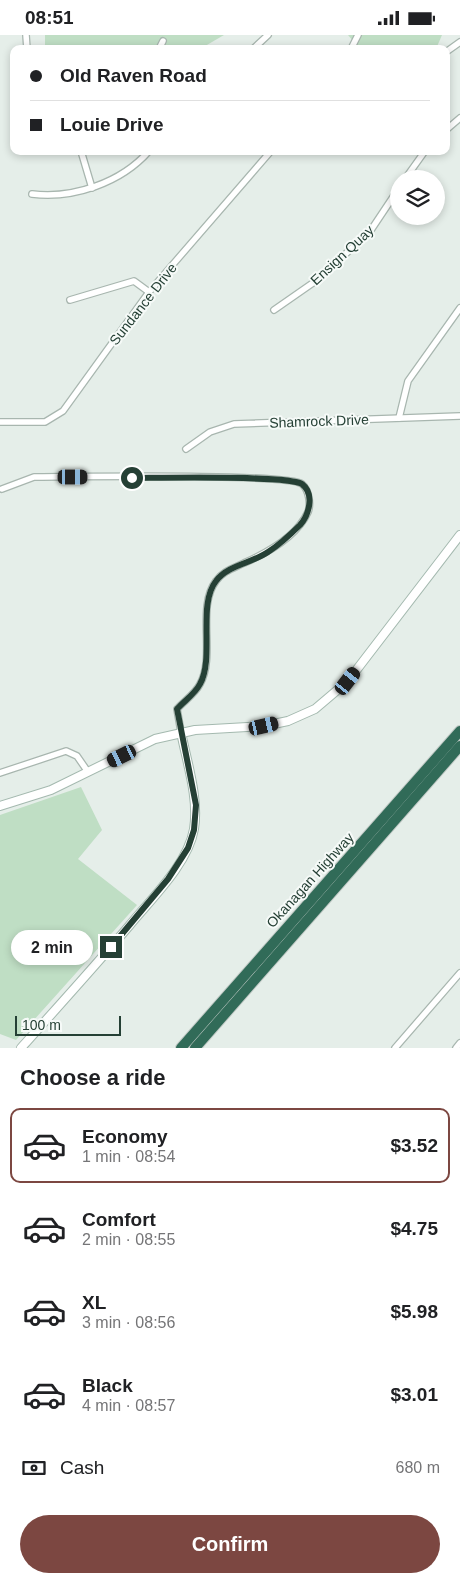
<!DOCTYPE html>
<meta charset="utf-8">
<style>
body{margin:0;font-family:Helvetica,sans-serif;background:#f2f2f2;color:#202124;height:100vh;display:flex;flex-direction:column;font-size:19px;white-space:nowrap}
*{box-sizing:border-box;margin:0}
p{font-size:16px;color:#757577}
.icon{flex:none;width:28px;height:28px;fill:none;stroke:currentColor;stroke-width:2;stroke-linecap:round;stroke-linejoin:round}
.map{position:relative;height:1013px;overflow:hidden}
.drawer{display:flex;flex-direction:column;background:#fff;flex:1}
.drawer>*{flex:none}
.guide{position:absolute;left:10px;top:10px;width:440px;height:110px;border-radius:10px;box-shadow:0 2px 8px #0003;display:grid;align-content:center;height:110px;padding:0 20px;background:#fff}
.controls{position:absolute;left:390px;top:135px;display:grid;gap:10px}
.controls a{display:grid;place-items:center;width:55px;height:55px;border-radius:50%;background:#fff;box-shadow:0 2px 8px #0003;font-size:25px}
.scale{position:absolute;left:15px;bottom:12px;width:106px;box-sizing:border-box;padding-left:5px;border:2px solid #254035;border-top:0;font-size:14px;line-height:18px;white-space:nowrap;color:#254035;-webkit-text-stroke:4px #f6faf8;paint-order:stroke}
.end{position:absolute;width:22px;height:22px;margin:-11px;border:6px solid #254035;background:#fff;box-shadow:0 0 0 2px #fff}
.from{border-radius:50%}
.bubble{position:absolute;height:35px;border-radius:18px;background:#fff;box-shadow:0 2px 8px #0003;font-size:16px;font-weight:700;line-height:35px;text-align:center}
.car{position:absolute;width:15px;height:30px;margin:-15px -8px;border-radius:6px;box-shadow:0 0 4px 1px #0007;background:linear-gradient(#222 24%,#8ab4d8 0 40%,#222 0 76%,#8ab4d8 0 86%,#222 0)}
.guide b{display:flex;align-items:center;gap:18px;height:48px;font-size:19px}
.guide b+b{border-top:1px solid #e0e0e0}
.guide i{width:12px;height:12px;background:#202124}
ul{padding:0;list-style:none}
li{display:flex;align-items:center;gap:15px;height:75px;margin:0 10px 8px;padding:0 10px;border:2px solid transparent;border-radius:10px}
li div{flex:1}
li b{display:block;font-size:19px}
li em{font-style:normal;font-weight:700}
li.active{border-color:#7c4741}
li>.icon{width:45px;height:45px;stroke-width:1.5}
h2{padding:0 20px;font-size:22px;line-height:60px}
.pay{display:flex;align-items:center;gap:12px;height:55px;padding:0 20px;font-size:19px}
.pay p{margin-inline-start:auto}
.primary-button{display:flex;gap:10px;margin-top:auto;padding:10px 20px}
.primary-button a{flex:1;height:58px;border-radius:30px;background:#7c4741;color:#fff;font-size:20px;font-weight:700;line-height:58px;text-align:center}
.status{display:flex;justify-content:space-between;align-items:center;height:35px;padding:0 25px;background:#fff;direction:ltr}
.status svg{height:14px;fill:currentColor}
.map>svg:first-child{display:block}
.green{fill:#bfdec4}
.lines{fill:none;stroke-linecap:round;stroke-linejoin:round}
.street-casing{stroke:#a8b6af;stroke-width:8}
.secondary-casing{stroke:#a4b9af;stroke-width:10}
.highway-casing{stroke:#c2cac6;stroke-width:12}
.street{stroke:#fff;stroke-width:5.5}
.secondary{stroke:#fff;stroke-width:8}
.highway{stroke:#316b58;stroke-width:10}
.route{stroke:#254035;stroke-width:6}
.labels{text-anchor:middle;dominant-baseline:central;stroke-width:4;stroke-linejoin:round;paint-order:stroke}
.street-label{font-size:14px;fill:#254035;stroke:#f6faf8}
</style>
<div class="status"><b>08:51</b><svg viewBox="0 0 49 12"><path d="M0 12V9h3v3zM5 12V6h3v6zM10 12V3h3v9zM15 12V0h3v12zM26 1h20v11H26zM47 4h2v5h-2z"/></svg></div>
<div class="map">
<svg width="460" height="1013" viewBox="0 0 460 1013">
<rect width="100%" height="100%" fill="#e5eee9"/>
<g class="green">
<path d="M 45,0 L 224,0 L 200,14 L 45,14 Z"/>
<path d="M 348,0 L 442,0 L 436,14 L 360,14 Z"/>
<path d="M 81,752 L 102,795 L 78,824 L 137,870 L 16,1005 L 0,999 L 0,780 Z"/>
</g>
<g class="lines">
<g class="street-casing">
<g id="street">
<path d="M 26,0 L 27,14"/>
<path d="M 159,14 L 163,6"/>
<path d="M 253,14 L 268,0"/>
<path d="M 351,14 L 358,0"/>
<path d="M 446,17 L 460,7"/>
<path d="M 446,95 L 460,83"/>
<path d="M 81,116 L 92,153"/>
<path d="M 405,144 L 425,116"/>
<path d="M 32,159 C 73,164 121,148 149,116"/>
<path d="M 70,265 L 134,246 L 149,257"/>
<path d="M 274,275 L 320,243 L 371,195 L 399,153"/>
<path d="M 399,383 L 408,346 L 460,273"/>
<path d="M 0,387 L 45,387 L 63,376 L 149,257 L 271,116"/>
<path d="M 186,414 L 210,397 L 234,389 L 460,381"/>
<path d="M 2,454 L 34,442 C 68,442 287,438 302,449 C 309,455 311,469 308,477 C 297,501 267,518 244,528 C 234,533 223,536 216,546 C 196,572 216,621 200,649 C 195,659 184,666 177,674 L 181,697"/>
<path d="M 0,738 L 66,716 L 77,721 L 88,737"/>
<path d="M 395,1013 L 460,938"/>
<path d="M 456,1013 L 460,1008"/>
</g>
</g>
<g class="secondary-casing">
<g id="secondary">
<path d="M 0,771 L 51,755 L 155,704 L 195,695 L 264,691 L 288,686 L 315,674 L 348,646 L 460,500"/>
<path d="M 21,1013 C 57,973 94,932 129,891 C 151,864 188,829 194,794 C 199,763 187,728 181,697"/>
</g>
</g>
<g class="highway-casing">
<g id="highway">
<path d="M 181,1013 L 460,696"/>
<path d="M 195,1013 L 460,711"/>
</g>
</g>
<use href="#street" class="street"/>
<use href="#secondary" class="secondary"/>
<use href="#highway" class="highway"/>
</g>
<g class="lines">
<path class="route" d="M 111,912 L 168,844 L 188,813 L 194,795 L 196,770 L 177,674 C 184,666 195,659 200,649 C 215,622 197,570 216,546 C 228,530 252,528 268,517 C 279,510 291,499 300,490 C 309,480 315,459 302,449 C 288,440 157,443 132,443"/>
</g>
<g class="labels">
<g class="street-label">
<text transform="translate(342 220) rotate(-43)">Ensign Quay</text>
<text transform="translate(143 269) rotate(-52)">Sundance Drive</text>
<text transform="translate(319 386) rotate(-2)">Shamrock Drive</text>
<text transform="translate(310 845) rotate(-48)">Okanagan Highway</text>
</g>
</g>
</svg>
<div class="controls">
<a><svg class="icon" aria-label="layers" viewBox="0 0 24 24"><path d="M12 4l9 5-9 5-9-5zM3 14l9 5 9-5"/></svg></a>
</div>
<div class="scale">100 m</div>
<i class="end from" style="left:132px;top:443px"></i>
<i class="end" style="left:111px;top:912px"></i>
<div class="bubble" style="left:11px;top:895px;width:82px">2 min</div>
<i class="car" style="left:73px;top:442px;rotate:90deg"></i>
<i class="car" style="left:348px;top:646px;rotate:38deg"></i>
<i class="car" style="left:264px;top:691px;rotate:77deg"></i>
<i class="car" style="left:122px;top:721px;rotate:244deg"></i>
<div class="guide">
<b><i class="from"></i>Old Raven Road</b>
<b><i></i>Louie Drive</b>
</div>
</div>
<section class="drawer">
<h2>Choose a ride</h2>
<ul>
<li class="active"><svg class="icon" aria-label="car" viewBox="0 0 24 24"><path d="M5 17H2v-5l4-1 3-4h7l3 4 3 1v5h-3M9 17h6M6 11h13"/><circle cx="7" cy="17" r="2"/><circle cx="17" cy="17" r="2"/></svg><div><b>Economy</b><p>1 min · 08:54</p></div><em>$3.52</em></li>
<li><svg class="icon" aria-label="car" viewBox="0 0 24 24"><path d="M5 17H2v-5l4-1 3-4h7l3 4 3 1v5h-3M9 17h6M6 11h13"/><circle cx="7" cy="17" r="2"/><circle cx="17" cy="17" r="2"/></svg><div><b>Comfort</b><p>2 min · 08:55</p></div><em>$4.75</em></li>
<li><svg class="icon" aria-label="car" viewBox="0 0 24 24"><path d="M5 17H2v-5l4-1 3-4h7l3 4 3 1v5h-3M9 17h6M6 11h13"/><circle cx="7" cy="17" r="2"/><circle cx="17" cy="17" r="2"/></svg><div><b>XL</b><p>3 min · 08:56</p></div><em>$5.98</em></li>
<li><svg class="icon" aria-label="car" viewBox="0 0 24 24"><path d="M5 17H2v-5l4-1 3-4h7l3 4 3 1v5h-3M9 17h6M6 11h13"/><circle cx="7" cy="17" r="2"/><circle cx="17" cy="17" r="2"/></svg><div><b>Black</b><p>4 min · 08:57</p></div><em>$3.01</em></li>
</ul>
<div class="pay"><svg class="icon" aria-label="cash" viewBox="0 0 24 24"><path d="M3 7h18v10H3z"/><circle cx="12" cy="12" r="2"/></svg>Cash<p>680 m</p></div>
<div class="primary-button"><a>Confirm</a></div>
</section>
